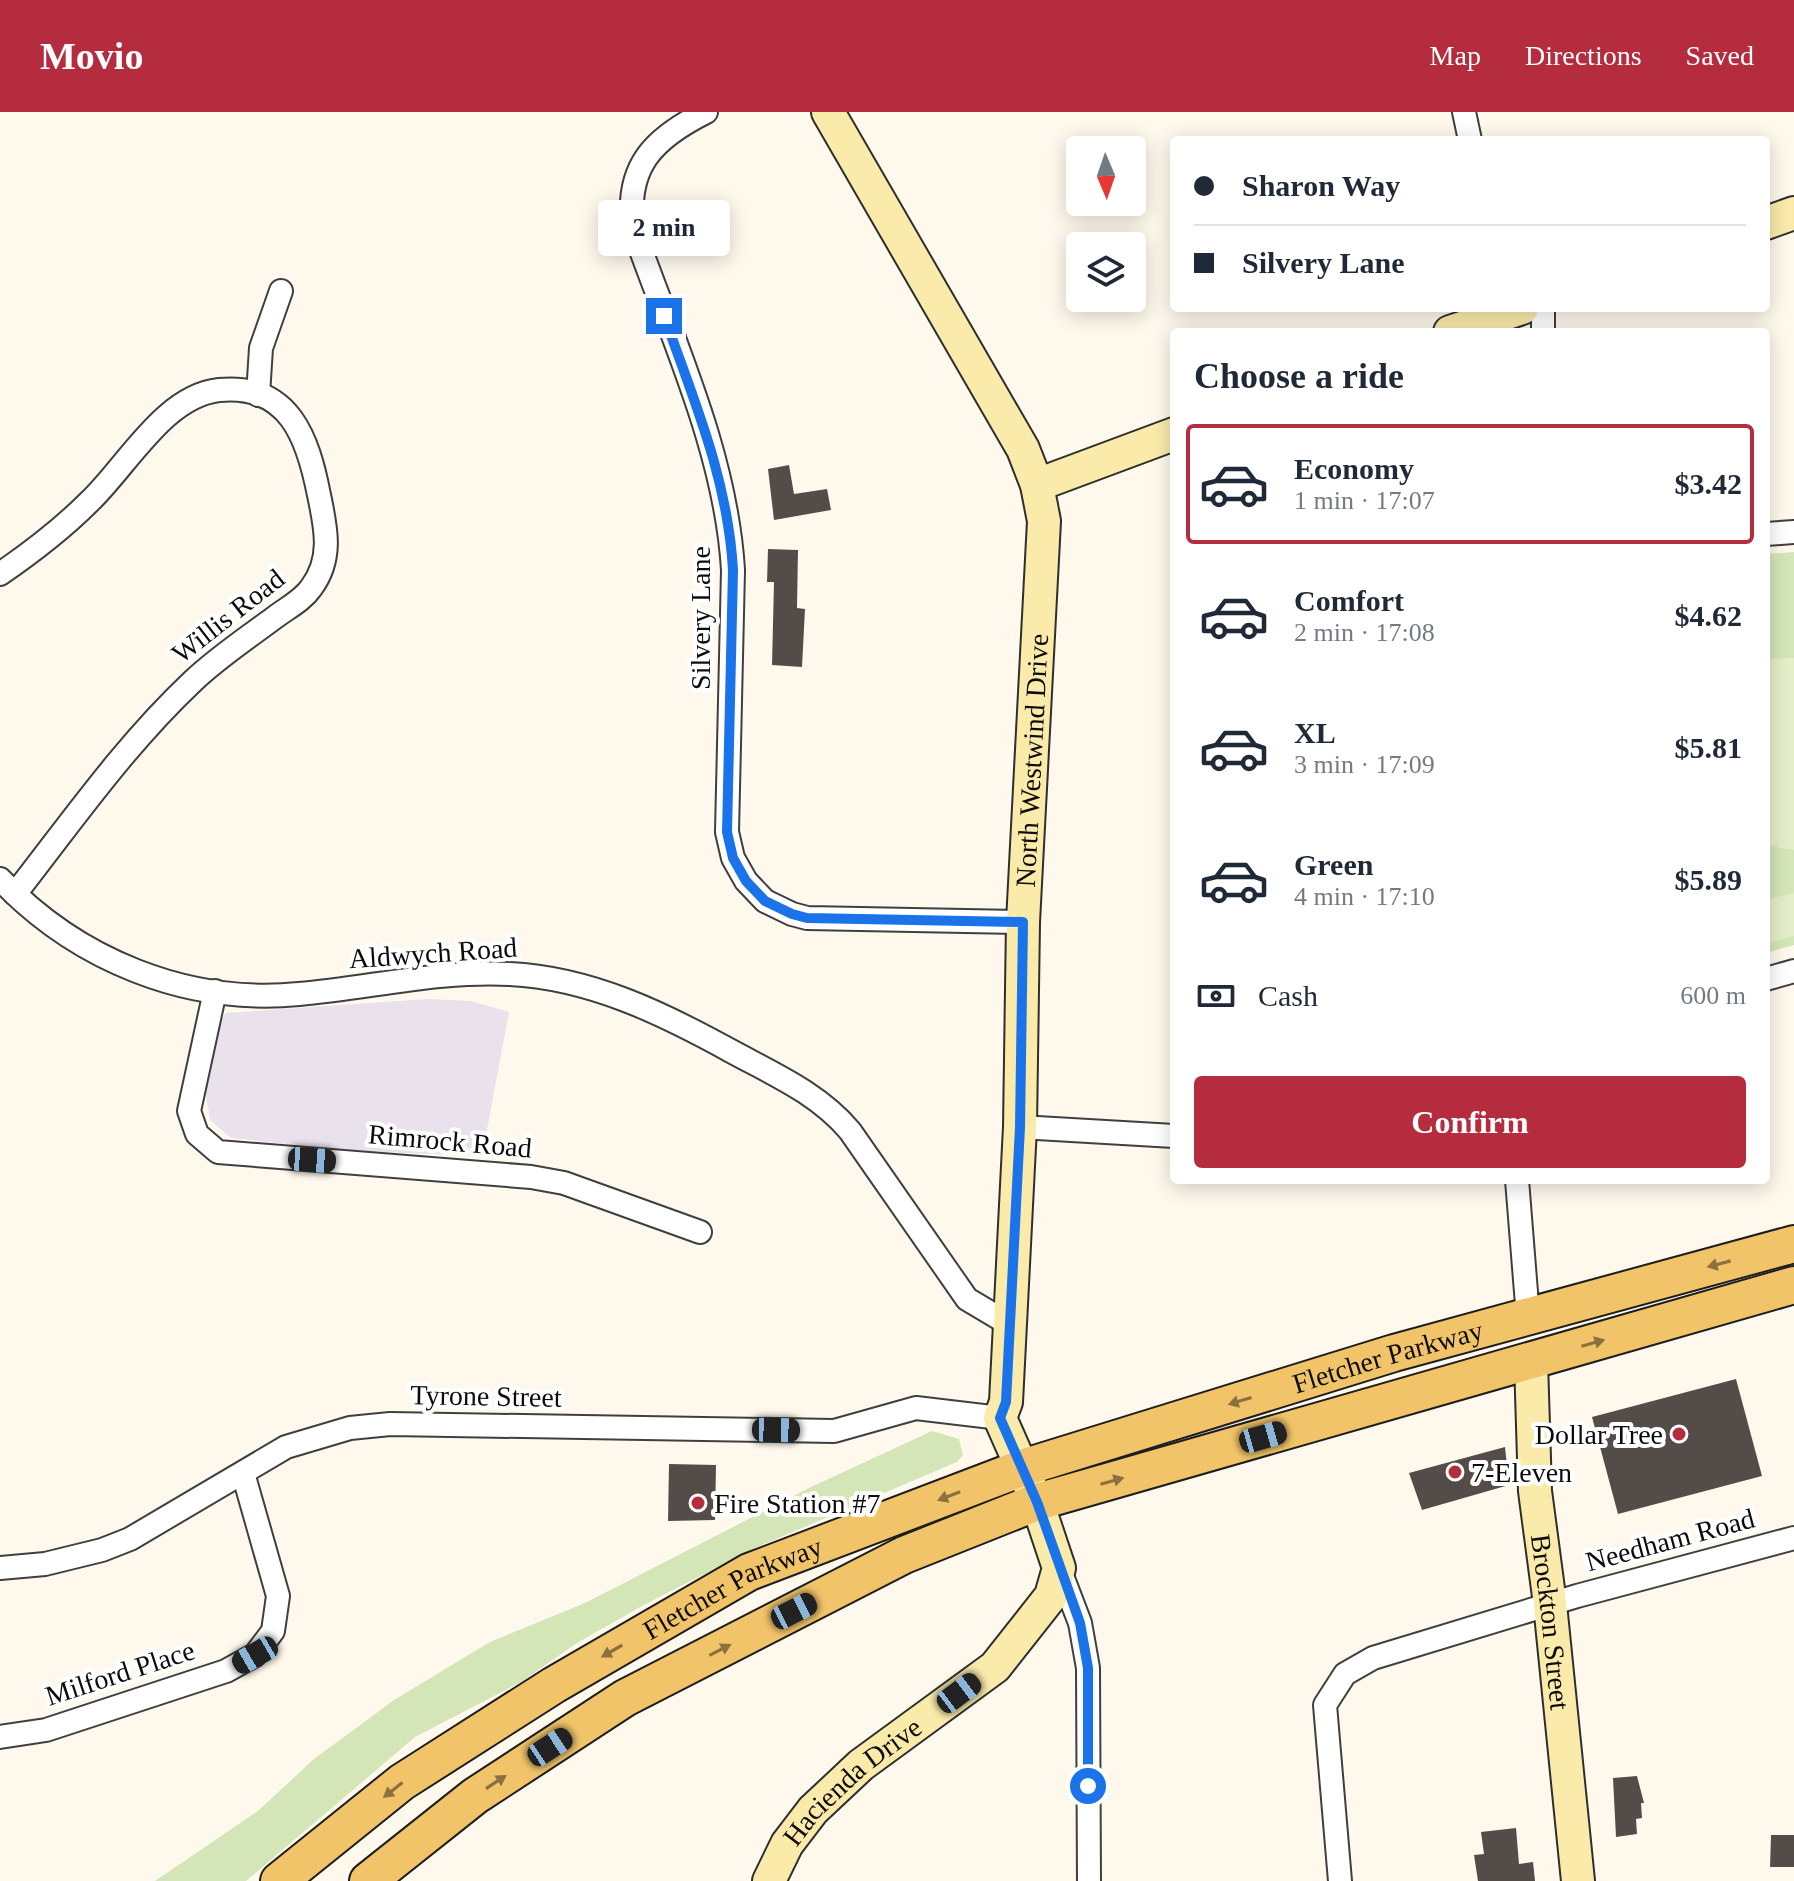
<!DOCTYPE html>
<meta charset="utf-8">
<style>
body{margin:0;font-family:Georgia,serif;background:#f6f6f7;color:#1f2937;height:100vh;display:flex;flex-direction:column;font-size:30px;white-space:nowrap}
*{box-sizing:border-box;margin:0}
p{font-size:26px;color:#747a83}
.icon{flex:none;width:44px;height:44px;fill:none;stroke:currentColor;stroke-width:2;stroke-linecap:round;stroke-linejoin:round}
.map{position:relative;flex:1;overflow:hidden}
.sheet{position:absolute;left:1170px;top:216px;width:600px;height:856px;display:flex;flex-direction:column;background:#fff;border-radius:8px;box-shadow:0 4px 20px #0003}
.sheet>*{flex:none}
.guide{position:absolute;left:1170px;top:24px;width:600px;height:176px;border-radius:8px;box-shadow:0 4px 20px #0003;display:grid;align-content:center;height:176px;padding:0 24px;background:#fff}
.needle{width:52px;rotate:178deg}
.controls{position:absolute;left:1066px;top:24px;display:grid;gap:16px}
.controls a{display:grid;place-items:center;width:80px;height:80px;border-radius:8px;background:#fff;box-shadow:0 4px 20px #0003;font-size:40px}
.end{position:absolute;width:36px;height:36px;margin:-18px;border:10px solid #1a73e8;background:#fff;box-shadow:0 0 0 4px #fff}
.from{border-radius:50%}
.bubble{position:absolute;height:56px;border-radius:8px;background:#fff;box-shadow:0 4px 20px #0003;font-size:26px;font-weight:700;line-height:56px;text-align:center}
.car{position:absolute;width:24px;height:48px;margin:-24px -12px;border-radius:10px;box-shadow:0 0 6px 2px #0007;background:linear-gradient(#222 24%,#8ab4d8 0 40%,#222 0 76%,#8ab4d8 0 86%,#222 0)}
.guide b{display:flex;align-items:center;gap:28px;height:76px;font-size:30px}
.guide b+b{border-top:2px solid #e0e1e3}
.guide i{width:20px;height:20px;background:#1f2937}
ul{padding:0;list-style:none}
li{display:flex;align-items:center;gap:24px;height:120px;margin:0 16px 12px;padding:0 8px;border:4px solid transparent;border-radius:8px}
li div{flex:1}
li b{display:block;font-size:30px}
li em{font-style:normal;font-weight:700}
li.active{border-color:#b42c3e}
li>.icon{width:72px;height:72px;stroke-width:1.5}
h2{padding:0 24px;font-size:36px;line-height:96px}
.pay{display:flex;align-items:center;gap:20px;height:88px;padding:0 24px;font-size:30px}
.pay p{margin-inline-start:auto}
.cta{display:flex;gap:16px;margin-top:auto;padding:16px 24px}
.cta a{flex:1;height:92px;border-radius:8px;background:#b42c3e;color:#fff;font-size:32px;font-weight:700;line-height:92px;text-align:center}
header{display:flex;align-items:center;gap:48px;box-sizing:border-box;height:112px;padding:0 40px;background:#b42c3e;color:#fff}
header strong{font-size:38px}
nav{display:flex;gap:44px;margin-inline-start:auto;font-size:28px}
.map>svg:first-child{display:block}
.industrial{fill:#e9e1eb}
.green{fill:#d4e6b8}
.pitch{fill:#e4eec9}
.building{fill:#544c49}
.lines{fill:none;stroke-linecap:round;stroke-linejoin:round}
.street-casing{stroke:#3f3f3f;stroke-width:26}
.secondary-casing{stroke:#2e2e2e;stroke-width:36}
.primary-casing{stroke:#1d1d1d;stroke-width:40}
.street{stroke:#fff;stroke-width:22}
.secondary{stroke:#faebab;stroke-width:32}
.primary{stroke:#f1c469;stroke-width:36}
.oneway{fill:#8a713f}
.route{stroke:#1a73e8;stroke-width:10}
.poi-dot{fill:#b42c3e;stroke:#fff;stroke-width:3}
.labels{text-anchor:middle;dominant-baseline:central;stroke-width:8;stroke-linejoin:round;paint-order:stroke}
.street-label{font-size:28px;fill:#0c0c0c;stroke:#fff}
.poi-label{font-size:28px;fill:#0c0c0c;stroke:#fff;text-anchor:start}
</style>
<header>
<strong>Movio</strong>
<nav><a>Map</a><a>Directions</a><a>Saved</a></nav>
</header>
<div class="map">
<svg width="1794" height="1769" viewBox="0 0 1794 1769">
<rect width="100%" height="100%" fill="#fef9ec"/>
<path class="industrial" d="M 428,887 L 471,889 L 509,900 L 482,1044 L 356,1039 L 231,1026 L 210,1008 L 203,964 L 214,919 L 226,901 Z"/>
<g class="green">
<path d="M 1794,440 L 1794,833 L 1766,841 L 1766,442 Z"/>
<path d="M 932,1319 L 959,1327 L 963,1343 L 957,1350 L 755,1436 L 642,1494 L 577,1531 L 521,1570 L 415,1625 L 246,1769 L 155,1769 L 258,1699 L 314,1647 L 394,1588 L 490,1530 L 585,1491 L 811,1375 Z"/>
</g>
<g class="pitch">
<path d="M 1794,546 L 1794,738 L 1766,733 L 1766,547 Z"/>
<path d="M 1794,781 L 1794,824 L 1766,832 L 1766,788 Z"/>
</g>
<g class="building">
<path d="M 789,353 L 794,382 L 827,377 L 831,398 L 774,408 L 768,357 Z"/>
<path d="M 768,437 L 798,438 L 797,496 L 805,497 L 802,555 L 772,553 L 774,470 L 767,470 Z"/>
<path d="M 1736,1267 L 1762,1364 L 1618,1402 L 1592,1305 Z"/>
<path d="M 1505,1335 L 1509,1373 L 1422,1398 L 1409,1361 Z"/>
<path d="M 669,1352 L 716,1353 L 715,1408 L 668,1409 Z"/>
<path d="M 1637,1664 L 1644,1691 L 1641,1691 L 1642,1706 L 1636,1707 L 1637,1722 L 1616,1725 L 1613,1666 Z"/>
<path d="M 1516,1716 L 1519,1752 L 1533,1750 L 1535,1769 L 1478,1769 L 1474,1743 L 1484,1742 L 1481,1720 Z"/>
<path d="M 1771,1723 L 1794,1723 L 1794,1755 L 1770,1755 Z"/>
</g>
<g class="lines">
<g class="street-casing">
<g id="street">
<path d="M 706,0 C 654,26 625,54 633,116 C 672,227 726,340 733,458 L 727,720 L 733,746 L 746,769 L 765,789 L 792,802 L 807,806 L 1023,810"/>
<path d="M 1464,0 L 1470,28"/>
<path d="M 1543,196 L 1543,220"/>
<path d="M 258,283 L 261,236 L 281,179"/>
<path d="M 1766,422 L 1794,420"/>
<path d="M 0,462 C 32,440 62,417 89,390 C 127,354 164,284 219,278 C 290,271 308,327 319,383 C 326,416 333,447 311,476 C 302,489 287,496 274,506 C 247,526 217,546 193,569 C 125,633 72,709 15,782"/>
<path d="M 0,767 C 77,848 187,893 299,882 C 369,876 441,858 510,862 C 590,866 662,901 731,939 C 773,962 818,981 850,1019 L 967,1187 L 1009,1212"/>
<path d="M 1766,867 L 1794,859"/>
<path d="M 215,879 L 189,999 L 197,1022 L 218,1040 L 531,1065 L 564,1071 L 700,1120"/>
<path d="M 1020,1015 L 1174,1024"/>
<path d="M 1517,1068 L 1528,1205"/>
<path d="M 0,1456 L 45,1452 L 102,1438 L 130,1427 L 286,1335 L 350,1316 L 390,1312 L 834,1319 L 916,1296 L 1000,1306"/>
<path d="M 1059,1456 L 1080,1511 L 1088,1556 L 1089,1769"/>
<path d="M 0,1625 L 46,1618 L 226,1559 L 255,1543 L 273,1519 L 278,1484 L 243,1361"/>
<path d="M 1340,1769 L 1325,1593 L 1345,1562 L 1373,1546 L 1577,1484 L 1794,1426"/>
</g>
</g>
<g class="secondary-casing">
<g id="secondary">
<path d="M 1766,111 L 1794,101"/>
<path d="M 1450,220 L 1522,196"/>
<path d="M 1037,373 L 1174,322"/>
<path id="s1" d="M 1531,1249 L 1535,1379 L 1550,1492 L 1578,1769"/>
<path id="s2" d="M 769,1769 L 787,1732 L 813,1698 L 861,1653 L 995,1555 L 1051,1484 L 1059,1456 L 1037,1390 L 1000,1306 L 1006,1290 L 1020,1015 L 1023,810 L 1044,409 L 1037,373 L 1023,337 L 828,0"/>
</g>
</g>
<g class="primary-casing">
<g id="primary">
<path id="s3" d="M 279,1769 L 402,1670 L 554,1573 L 749,1460 L 1022,1356 L 1394,1241 L 1794,1132"/>
<path d="M 368,1769 L 475,1684 L 625,1586 L 904,1443 L 1037,1390 L 1794,1173"/>
</g>
</g>
<use href="#street" class="street"/>
<use href="#secondary" class="secondary"/>
<use href="#primary" class="primary"/>
</g>
<defs><path id="oneway-solid" d="M-6-.8H1V-3.2L6.5 0L1 3.2V.8H-6Z" transform="scale(2)"/></defs>
<g class="oneway">
<use href="#oneway-solid" transform="translate(1719 1152) rotate(165)"/>
<use href="#oneway-solid" transform="translate(1593 1231) rotate(-16)"/>
<use href="#oneway-solid" transform="translate(1240 1289) rotate(163)"/>
<use href="#oneway-solid" transform="translate(1112 1369) rotate(-16)"/>
<use href="#oneway-solid" transform="translate(949 1384) rotate(159)"/>
<use href="#oneway-solid" transform="translate(720 1538) rotate(-27)"/>
<use href="#oneway-solid" transform="translate(612 1539) rotate(150)"/>
<use href="#oneway-solid" transform="translate(496 1670) rotate(-33)"/>
<use href="#oneway-solid" transform="translate(393 1678) rotate(142)"/>
</g>
<g class="lines">
<path class="route" d="M 664,204 C 694,288 728,368 733,458 L 727,720 L 733,746 L 746,769 L 765,789 L 792,802 L 807,806 L 1023,810 L 1020,1015 L 1006,1290 L 1000,1306 L 1037,1390 L 1080,1511 L 1088,1556 L 1088,1674"/>
</g>
<g class="poi-dot">
<circle cx="1679" cy="1322" r="8"/>
<circle cx="1455" cy="1360" r="8"/>
<circle cx="698" cy="1391" r="8"/>
</g>
<g class="labels">
<g class="street-label">
<text transform="translate(228 504) rotate(-38)">Willis Road</text>
<text transform="translate(700 506) rotate(-90)">Silvery Lane</text>
<text stroke="none"><textPath href="#s2" startOffset="1256">North Westwind Drive</textPath></text>
<text transform="translate(433 841) rotate(-4)">Aldwych Road</text>
<text transform="translate(450 1029) rotate(5)">Rimrock Road</text>
<text stroke="none"><textPath href="#s3" startOffset="1238">Fletcher Parkway</textPath></text>
<text transform="translate(486 1284) rotate(1)">Tyrone Street</text>
<text transform="translate(1670 1428) rotate(-15)">Needham Road</text>
<text stroke="none"><textPath href="#s3" startOffset="542">Fletcher Parkway</textPath></text>
<text stroke="none"><textPath href="#s1" startOffset="262">Brockton Street</textPath></text>
<text transform="translate(120 1561) rotate(-18)">Milford Place</text>
<text stroke="none"><textPath href="#s2" startOffset="132">Hacienda Drive</textPath></text>
</g>
<g class="poi-label">
<text x="1663" y="1322" text-anchor="end">Dollar Tree</text>
<text x="1471" y="1360">7-Eleven</text>
<text x="714" y="1391">Fire Station #7</text>
</g>
</g>
</svg>
<div class="controls">
<a><svg class="needle" viewBox="-14 -14 28 28"><path d="M0-13l5 13h-10z" fill="#e53935"/><path d="M0 13l5-13h-10z" fill="#747a83"/></svg></a>
<a><svg class="icon" aria-label="layers" viewBox="0 0 24 24"><path d="M12 4l9 5-9 5-9-5zM3 14l9 5 9-5"/></svg></a>
</div>
<i class="end from" style="left:1088px;top:1674px"></i>
<i class="end" style="left:664px;top:204px"></i>
<div class="bubble" style="left:598px;top:88px;width:132px">2 min</div>
<i class="car" style="left:312px;top:1048px;rotate:94deg"></i>
<i class="car" style="left:776px;top:1318px;rotate:91deg"></i>
<i class="car" style="left:1263px;top:1325px;rotate:74deg"></i>
<i class="car" style="left:794px;top:1499px;rotate:63deg"></i>
<i class="car" style="left:255px;top:1543px;rotate:240deg"></i>
<i class="car" style="left:959px;top:1581px;rotate:53deg"></i>
<i class="car" style="left:550px;top:1635px;rotate:57deg"></i>
<div class="guide">
<b><i class="from"></i>Sharon Way</b>
<b><i></i>Silvery Lane</b>
</div>
<section class="sheet">
<h2>Choose a ride</h2>
<ul>
<li class="active"><svg class="icon" aria-label="car" viewBox="0 0 24 24"><path d="M5 17H2v-5l4-1 3-4h7l3 4 3 1v5h-3M9 17h6M6 11h13"/><circle cx="7" cy="17" r="2"/><circle cx="17" cy="17" r="2"/></svg><div><b>Economy</b><p>1 min · 17:07</p></div><em>$3.42</em></li>
<li><svg class="icon" aria-label="car" viewBox="0 0 24 24"><path d="M5 17H2v-5l4-1 3-4h7l3 4 3 1v5h-3M9 17h6M6 11h13"/><circle cx="7" cy="17" r="2"/><circle cx="17" cy="17" r="2"/></svg><div><b>Comfort</b><p>2 min · 17:08</p></div><em>$4.62</em></li>
<li><svg class="icon" aria-label="car" viewBox="0 0 24 24"><path d="M5 17H2v-5l4-1 3-4h7l3 4 3 1v5h-3M9 17h6M6 11h13"/><circle cx="7" cy="17" r="2"/><circle cx="17" cy="17" r="2"/></svg><div><b>XL</b><p>3 min · 17:09</p></div><em>$5.81</em></li>
<li><svg class="icon" aria-label="car" viewBox="0 0 24 24"><path d="M5 17H2v-5l4-1 3-4h7l3 4 3 1v5h-3M9 17h6M6 11h13"/><circle cx="7" cy="17" r="2"/><circle cx="17" cy="17" r="2"/></svg><div><b>Green</b><p>4 min · 17:10</p></div><em>$5.89</em></li>
</ul>
<div class="pay"><svg class="icon" aria-label="cash" viewBox="0 0 24 24"><path d="M3 7h18v10H3z"/><circle cx="12" cy="12" r="2"/></svg>Cash<p>600 m</p></div>
<div class="cta"><a>Confirm</a></div>
</section>
</div>
